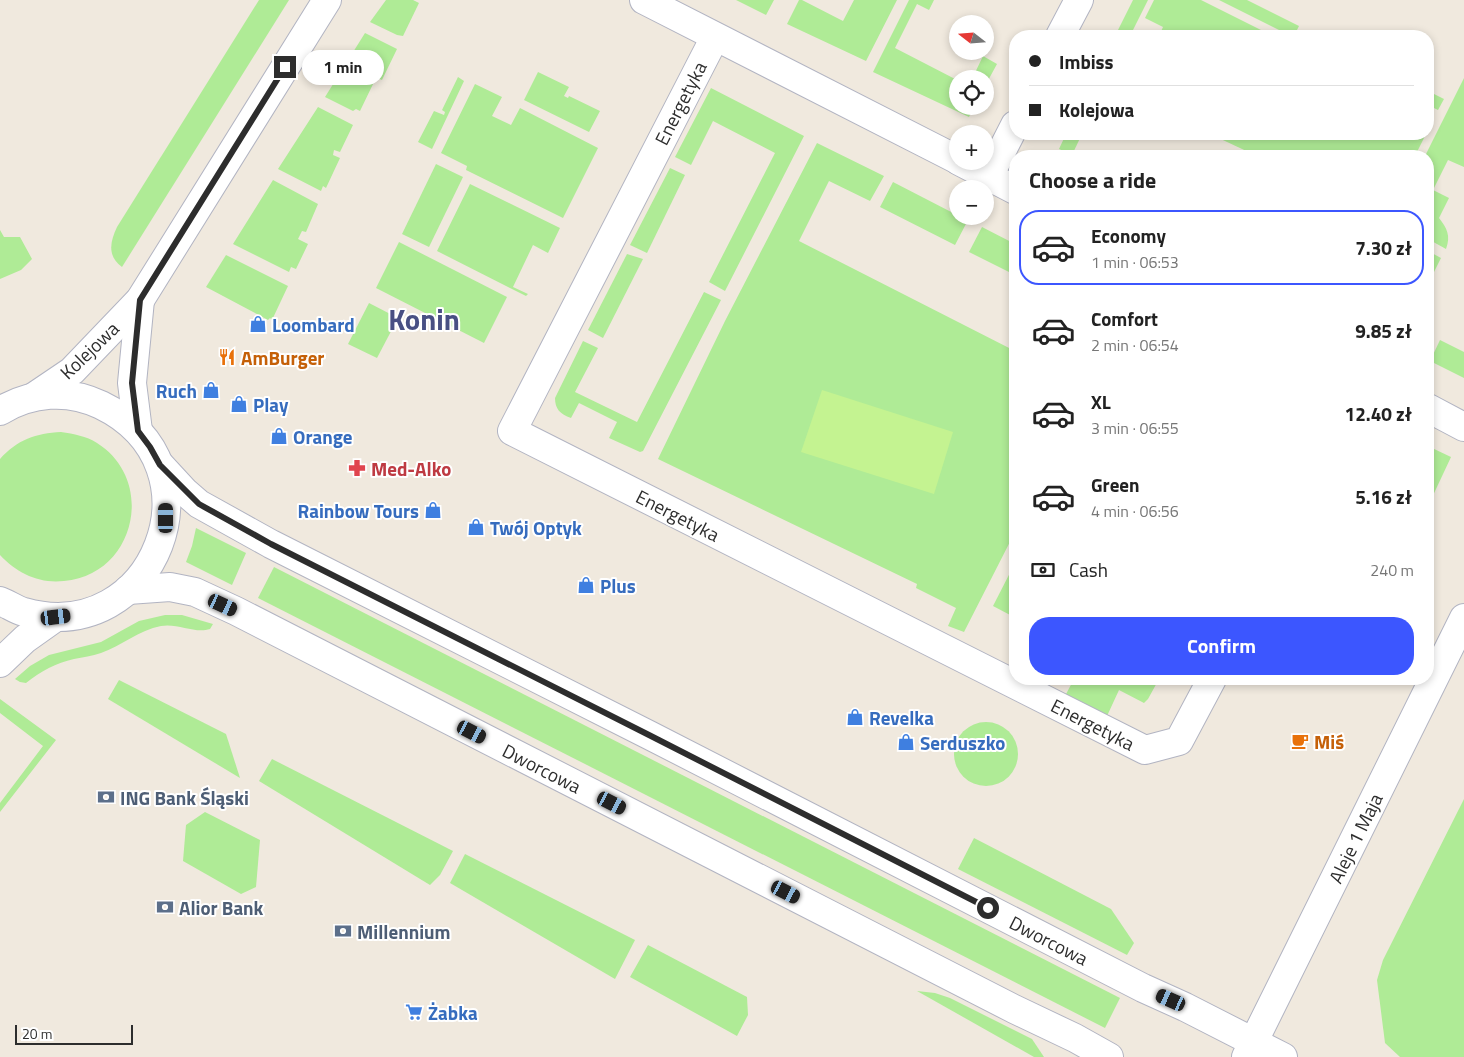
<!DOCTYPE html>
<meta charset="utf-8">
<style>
body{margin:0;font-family:"Titillium Web",sans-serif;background:#f6f6f6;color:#222;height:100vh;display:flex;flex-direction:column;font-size:19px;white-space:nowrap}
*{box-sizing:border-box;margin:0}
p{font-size:16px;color:#767676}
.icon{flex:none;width:28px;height:28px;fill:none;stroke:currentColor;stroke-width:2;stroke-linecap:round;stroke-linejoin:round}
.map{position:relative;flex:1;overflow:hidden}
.details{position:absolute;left:1009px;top:150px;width:425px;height:535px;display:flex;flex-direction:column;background:#fff;border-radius:20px;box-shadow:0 2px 8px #0003}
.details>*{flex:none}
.top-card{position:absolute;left:1009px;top:30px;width:425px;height:110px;border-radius:20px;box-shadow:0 2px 8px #0003;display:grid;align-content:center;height:110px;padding:0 20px;background:#fff}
.needle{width:32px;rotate:287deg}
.tools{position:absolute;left:949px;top:15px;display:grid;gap:10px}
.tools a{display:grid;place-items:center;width:45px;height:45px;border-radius:50%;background:#fff;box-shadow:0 2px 8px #0003;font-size:25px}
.scale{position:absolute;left:15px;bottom:12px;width:118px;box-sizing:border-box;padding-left:5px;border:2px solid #2d2d2d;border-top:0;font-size:14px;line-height:18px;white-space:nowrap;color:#2d2d2d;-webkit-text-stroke:4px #fff;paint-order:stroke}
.end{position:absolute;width:22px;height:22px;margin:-11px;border:6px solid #2d2d2d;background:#fff;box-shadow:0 0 0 2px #fff}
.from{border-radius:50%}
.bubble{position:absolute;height:35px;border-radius:18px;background:#fff;box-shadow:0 2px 8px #0003;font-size:16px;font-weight:700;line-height:35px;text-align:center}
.car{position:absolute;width:15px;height:30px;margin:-15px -8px;border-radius:6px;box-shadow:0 0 4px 1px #0007;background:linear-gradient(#222 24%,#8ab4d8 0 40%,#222 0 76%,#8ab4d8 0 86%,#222 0)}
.top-card b{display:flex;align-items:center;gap:18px;height:48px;font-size:19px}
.top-card b+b{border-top:1px solid #e0e0e0}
.top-card i{width:12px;height:12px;background:#222}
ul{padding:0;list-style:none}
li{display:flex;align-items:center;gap:15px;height:75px;margin:0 10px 8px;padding:0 10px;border:2px solid transparent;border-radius:20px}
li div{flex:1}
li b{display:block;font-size:19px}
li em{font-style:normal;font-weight:700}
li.active{border-color:#3c56ff}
li>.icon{width:45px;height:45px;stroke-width:1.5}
h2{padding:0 20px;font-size:22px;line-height:60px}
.pay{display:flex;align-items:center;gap:12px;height:55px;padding:0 20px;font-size:19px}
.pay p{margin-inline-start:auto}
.primary-button{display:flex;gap:10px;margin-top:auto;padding:10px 20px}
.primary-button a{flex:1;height:58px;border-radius:20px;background:#3c56ff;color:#fff;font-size:20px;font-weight:700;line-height:58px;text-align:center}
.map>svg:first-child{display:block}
.green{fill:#afeb96}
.pitch{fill:#c4f391}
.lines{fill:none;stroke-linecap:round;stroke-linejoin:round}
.minor-casing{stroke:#b2b4c2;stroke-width:30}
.tertiary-casing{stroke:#b2b4c2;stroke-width:30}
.minor{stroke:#fff;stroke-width:28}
.tertiary{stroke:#fff;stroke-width:28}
.route{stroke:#2d2d2d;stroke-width:6}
.labels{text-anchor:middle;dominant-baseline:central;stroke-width:4;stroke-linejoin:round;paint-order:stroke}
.street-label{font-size:19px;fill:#2d2d2d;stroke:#fff}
.shop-label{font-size:19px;font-weight:bold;fill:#366cbe;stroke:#fff;text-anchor:start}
.food-label{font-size:19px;font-weight:bold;fill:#c56008;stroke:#fff;text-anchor:start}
.health-label{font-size:19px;font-weight:bold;fill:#be3a42;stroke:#fff;text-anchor:start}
.service-label{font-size:19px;font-weight:bold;fill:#4e5e75;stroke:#fff;text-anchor:start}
.town-label{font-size:29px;font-weight:bold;fill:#484f83;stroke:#fff}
</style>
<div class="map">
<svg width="1464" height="1057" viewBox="0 0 1464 1057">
<rect width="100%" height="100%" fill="#f0e9de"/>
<g class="green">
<path d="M 259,0 L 289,0 L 122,267 C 107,256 110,242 117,227 Z"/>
<path d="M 386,0 L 413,0 L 419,3 L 403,36 L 397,35 L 370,22 Z"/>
<path d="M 736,0 L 774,0 L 766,15 Z"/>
<path d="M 799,0 L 802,0 L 843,21 L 854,0 L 897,0 L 866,61 L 787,24 Z"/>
<path d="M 909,0 L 934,0 L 929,10 L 917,4 L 895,48 L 957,80 L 958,106 L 974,106 L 969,117 L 873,72 Z"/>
<path d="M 1133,0 L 1148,0 L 1130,36 L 1115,36 Z"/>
<path d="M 1154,0 L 1201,0 L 1273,36 L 1159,36 L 1163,27 L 1145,18 Z"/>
<path d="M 1219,0 L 1247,0 L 1299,26 L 1294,36 L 1291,36 Z"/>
<path d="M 365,33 L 397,49 L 382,80 L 373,76 L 371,81 L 374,82 L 360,111 L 356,109 L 353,111 L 325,97 Z"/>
<path d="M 983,56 L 997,64 L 985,86 L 985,79 L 972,79 Z"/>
<path d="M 538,72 L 569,87 L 564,96 L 568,98 L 569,96 L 600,111 L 589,132 L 524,100 Z"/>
<path d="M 458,77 L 464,81 L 432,149 L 418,142 L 434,111 L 444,115 L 445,112 L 442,110 Z"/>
<path d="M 1464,78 L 1464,167 L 1448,160 L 1433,190 L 1449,198 L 1439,218 C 1447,228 1451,236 1446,249 L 1428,239 L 1428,156 L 1425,156 Z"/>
<path d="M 475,84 L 502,97 L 492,116 L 511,125 L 520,108 L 598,148 L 563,218 L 466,170 L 467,166 L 441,153 Z"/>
<path d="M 711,88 L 804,136 L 725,291 L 709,282 L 775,153 L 713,121 L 691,165 L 675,157 Z"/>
<path d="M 1428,91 L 1444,99 L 1438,110 L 1428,105 Z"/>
<path d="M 318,107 L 353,125 L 340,152 L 334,150 L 333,155 L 340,158 L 326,188 L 323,186 L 321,191 L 278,169 Z"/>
<path d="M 1066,134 L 1082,134 L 1072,155 L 1059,149 Z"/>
<path d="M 1210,134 L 1426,134 L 1415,156 L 1257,156 Z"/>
<path d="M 817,143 L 884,176 L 870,201 L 829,181 L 799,241 L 1015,351 L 1015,532 L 964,632 L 948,626 L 956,608 L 916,588 L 917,584 L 658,459 L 725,321 Z"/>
<path d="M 436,164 L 463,177 L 429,247 L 402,234 Z"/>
<path d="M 670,168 L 685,175 L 647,253 L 630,245 Z"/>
<path d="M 273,180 L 318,204 L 306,232 L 302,231 L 298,239 L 308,244 L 296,269 L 291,267 L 289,272 L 233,244 Z"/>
<path d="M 893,182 L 957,215 L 958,216 L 968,220 L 955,245 L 880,207 Z"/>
<path d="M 470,184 L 560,228 L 548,253 L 533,245 L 513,287 L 528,294 L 526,296 L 437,251 Z"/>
<path d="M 982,227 L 1015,244 L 1015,275 L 969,252 Z"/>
<path d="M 0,230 L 4,237 L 20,237 L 32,259 L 21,270 L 0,279 Z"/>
<path d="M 399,242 L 507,297 L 484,343 L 376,288 Z"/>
<path d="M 1428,251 L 1441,258 L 1429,282 L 1428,281 Z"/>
<path d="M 627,254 L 643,259 L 603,338 L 588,330 Z"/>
<path d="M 226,255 L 288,286 L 272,320 L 270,318 L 268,320 L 206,287 Z"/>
<path d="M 704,292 L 721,300 L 643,451 L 640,452 L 609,438 L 617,422 L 579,403 L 571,418 C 560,414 555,409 555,398 L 583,341 L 598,348 L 575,392 L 637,422 Z"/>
<path d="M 369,303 L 398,318 L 377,358 L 348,344 Z"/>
<path d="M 1440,340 L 1464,352 L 1464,378 L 1430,361 Z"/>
<path d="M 61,432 C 74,434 86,436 97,443 C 157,481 135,575 64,581 C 39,584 17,573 0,555 L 0,459 C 17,440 36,433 61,432 Z"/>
<path d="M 1432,448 L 1451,457 L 1429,504 L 1428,504 L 1428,451 Z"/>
<path d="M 196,528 L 246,553 L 232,585 L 186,562 L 192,546 Z"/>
<path d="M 1015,563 L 1015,609 L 1012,616 L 993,606 Z"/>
<path d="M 274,567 L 1120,998 L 1105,1028 L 258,598 Z"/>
<path d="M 165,615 L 182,615 L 213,624 L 210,629 C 195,634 178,623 161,626 C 139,630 121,646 101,653 C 92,656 83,657 74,659 C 56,663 41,671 26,683 L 20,682 L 15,679 L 30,666 L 49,655 L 101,642 L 139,621 Z"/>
<path d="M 1074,679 L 1159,679 L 1148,699 L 1144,703 L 1119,690 L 1107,716 L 1065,696 Z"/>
<path d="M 119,680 L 226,734 L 240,778 L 108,699 Z"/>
<path d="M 0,699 L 56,740 L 0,812 L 0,803 L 43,746 L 0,713 Z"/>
<circle cx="986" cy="754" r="32"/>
<path d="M 272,759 L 453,851 L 440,875 L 430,885 L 259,781 Z"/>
<path d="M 1464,799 L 1464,1057 L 1400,1057 L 1385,1043 L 1377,980 L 1383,960 Z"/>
<path d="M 205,812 L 260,840 L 256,887 L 241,894 L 183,861 L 186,825 Z"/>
<path d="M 974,838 L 1111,909 L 1134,943 L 1127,955 L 958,869 Z"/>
<path d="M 465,854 L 635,940 L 615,979 L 450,883 Z"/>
<path d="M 648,945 L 747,997 L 748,1015 L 737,1036 L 630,977 Z"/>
<path d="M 917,991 L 935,993 L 950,998 L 1032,1039 L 1044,1057 L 1034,1057 Z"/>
</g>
<path class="pitch" d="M 822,390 L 953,432 L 934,494 L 801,452 Z"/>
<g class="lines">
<g class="minor-casing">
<g id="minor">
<path d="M 644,0 L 958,160"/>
<path d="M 1060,36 L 1079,0"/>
<path d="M 715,37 L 512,431 L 1145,750 L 1179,741 L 1212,679"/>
<path d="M 959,161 L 1015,190"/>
<path d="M 989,176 L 1015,125"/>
<path d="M 1428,408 L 1464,427"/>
</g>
</g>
<g class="tertiary-casing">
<g id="tertiary">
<path d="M 35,396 L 72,371 L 140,300 L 327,0"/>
<path d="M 0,411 C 31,392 68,389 101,405 C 227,466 154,649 24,612 C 16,610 8,604 0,601"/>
<path d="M 138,431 L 132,383 L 140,300"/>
<path d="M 160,465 L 184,491 L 199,504 L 271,544 L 649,735 L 1143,988 L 1185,1007 L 1283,1057"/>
<path d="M 128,590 L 170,587 L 195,592 L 236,611 L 1014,1009 L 1075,1038 L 1109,1057"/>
<path d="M 0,663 L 25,639 L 56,617"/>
<path d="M 1246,1057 L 1464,618"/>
</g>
</g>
<use href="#minor" class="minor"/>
<use href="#tertiary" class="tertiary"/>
</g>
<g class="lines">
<path class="route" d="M 285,67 L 140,300 L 132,383 L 138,431 L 150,447 L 160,465 L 199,504 L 271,544 L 649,735 L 988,908"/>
</g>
<defs>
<g id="shop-bare" transform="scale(1.35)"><path d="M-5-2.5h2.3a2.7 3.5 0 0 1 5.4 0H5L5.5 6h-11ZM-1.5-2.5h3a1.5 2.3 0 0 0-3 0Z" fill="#3f7fe0" stroke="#fff" stroke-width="2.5" paint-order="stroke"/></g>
<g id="restaurant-bare" transform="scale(1.35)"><path d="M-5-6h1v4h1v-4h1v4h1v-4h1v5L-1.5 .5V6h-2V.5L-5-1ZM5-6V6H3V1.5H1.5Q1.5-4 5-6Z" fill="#e8710a" stroke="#fff" stroke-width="2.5" paint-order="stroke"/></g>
<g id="pharmacy-bare" transform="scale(1.35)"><path d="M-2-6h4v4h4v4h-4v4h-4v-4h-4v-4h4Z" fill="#e0444e" stroke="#fff" stroke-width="2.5" paint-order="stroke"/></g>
<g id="cafe-bare" transform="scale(1.35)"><path d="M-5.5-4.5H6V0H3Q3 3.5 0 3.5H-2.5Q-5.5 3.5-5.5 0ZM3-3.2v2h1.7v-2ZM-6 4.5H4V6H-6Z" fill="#e8710a" stroke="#fff" stroke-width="2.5" paint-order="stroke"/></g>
<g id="bank-bare" transform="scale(1.35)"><path d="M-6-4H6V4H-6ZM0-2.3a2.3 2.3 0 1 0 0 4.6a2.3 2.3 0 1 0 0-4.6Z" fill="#5c6f8a" stroke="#fff" stroke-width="2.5" paint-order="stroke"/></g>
<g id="supermarket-bare" transform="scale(1.35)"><path d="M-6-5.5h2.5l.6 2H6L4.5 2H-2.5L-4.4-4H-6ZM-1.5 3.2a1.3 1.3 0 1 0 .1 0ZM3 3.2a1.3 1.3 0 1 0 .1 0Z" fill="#3f7fe0" stroke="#fff" stroke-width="2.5" paint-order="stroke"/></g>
</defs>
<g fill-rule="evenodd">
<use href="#shop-bare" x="258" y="324"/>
<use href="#restaurant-bare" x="227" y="357"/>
<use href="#shop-bare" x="211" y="390"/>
<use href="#shop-bare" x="239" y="404"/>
<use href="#shop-bare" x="279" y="436"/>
<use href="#pharmacy-bare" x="357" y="468"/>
<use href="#shop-bare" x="433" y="510"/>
<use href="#shop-bare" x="476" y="527"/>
<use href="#shop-bare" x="586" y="585"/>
<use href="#shop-bare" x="855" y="717"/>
<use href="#cafe-bare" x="1300" y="741"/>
<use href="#shop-bare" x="906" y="742"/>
<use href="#bank-bare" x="106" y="797"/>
<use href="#bank-bare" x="165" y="907"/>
<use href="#bank-bare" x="343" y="931"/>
<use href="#supermarket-bare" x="414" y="1012"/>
</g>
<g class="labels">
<g class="street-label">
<text transform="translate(680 103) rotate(-63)">Energetyka</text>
<text transform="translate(89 350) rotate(-44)">Kolejowa</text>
<text transform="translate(678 515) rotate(27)">Energetyka</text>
<text transform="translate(1093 724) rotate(27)">Energetyka</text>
<text transform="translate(542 768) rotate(27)">Dworcowa</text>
<text transform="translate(1355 838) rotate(-64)">Aleje 1 Maja</text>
<text transform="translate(1049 940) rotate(27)">Dworcowa</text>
</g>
<g class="shop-label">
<text x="272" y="324">Loombard</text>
<text x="197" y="390" text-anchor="end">Ruch</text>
<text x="253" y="404">Play</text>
<text x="293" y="436">Orange</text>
<text x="419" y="510" text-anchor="end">Rainbow Tours</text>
<text x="490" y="527">Twój Optyk</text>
<text x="600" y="585">Plus</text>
<text x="869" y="717">Revelka</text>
<text x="920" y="742">Serduszko</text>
<text x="428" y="1012">Żabka</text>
</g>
<g class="food-label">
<text x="241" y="357">AmBurger</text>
<text x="1314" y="741">Miś</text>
</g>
<g class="health-label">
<text x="371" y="468">Med-Alko</text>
</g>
<g class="service-label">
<text x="120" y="797">ING Bank Śląski</text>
<text x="179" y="907">Alior Bank</text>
<text x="357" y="931">Millennium</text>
</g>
<g class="town-label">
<text x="424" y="319">Konin</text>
</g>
</g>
</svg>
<div class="tools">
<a><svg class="needle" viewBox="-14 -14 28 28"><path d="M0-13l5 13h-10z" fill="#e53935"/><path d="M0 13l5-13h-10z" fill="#767676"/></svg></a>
<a><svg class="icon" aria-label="locate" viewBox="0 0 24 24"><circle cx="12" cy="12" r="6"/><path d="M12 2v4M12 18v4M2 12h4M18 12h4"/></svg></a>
<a>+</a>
<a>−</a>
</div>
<div class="scale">20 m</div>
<i class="end from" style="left:988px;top:908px"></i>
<i class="end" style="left:285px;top:67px"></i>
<div class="bubble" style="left:302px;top:50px;width:82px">1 min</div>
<i class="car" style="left:166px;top:518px;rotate:0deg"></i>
<i class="car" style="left:223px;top:605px;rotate:115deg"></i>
<i class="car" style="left:56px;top:617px;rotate:83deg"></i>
<i class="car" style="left:472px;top:732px;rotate:117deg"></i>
<i class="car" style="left:612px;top:803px;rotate:117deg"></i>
<i class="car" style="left:786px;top:892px;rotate:117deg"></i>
<i class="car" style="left:1171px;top:1000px;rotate:294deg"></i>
<div class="top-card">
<b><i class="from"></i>Imbiss</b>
<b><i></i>Kolejowa</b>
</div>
<section class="details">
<h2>Choose a ride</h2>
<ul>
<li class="active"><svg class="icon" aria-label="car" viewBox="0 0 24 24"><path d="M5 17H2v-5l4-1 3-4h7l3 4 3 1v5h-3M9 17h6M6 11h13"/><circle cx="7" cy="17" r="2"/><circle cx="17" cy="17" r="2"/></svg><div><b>Economy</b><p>1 min · 06:53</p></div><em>7.30 zł</em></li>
<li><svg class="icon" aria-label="car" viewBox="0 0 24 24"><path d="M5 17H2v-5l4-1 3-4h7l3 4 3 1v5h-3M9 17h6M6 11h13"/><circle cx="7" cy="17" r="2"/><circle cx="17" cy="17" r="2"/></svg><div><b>Comfort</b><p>2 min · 06:54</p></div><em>9.85 zł</em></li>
<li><svg class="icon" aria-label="car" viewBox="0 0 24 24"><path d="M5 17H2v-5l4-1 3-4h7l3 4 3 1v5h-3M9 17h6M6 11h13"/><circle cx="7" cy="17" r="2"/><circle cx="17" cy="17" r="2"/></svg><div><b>XL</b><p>3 min · 06:55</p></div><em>12.40 zł</em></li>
<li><svg class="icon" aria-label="car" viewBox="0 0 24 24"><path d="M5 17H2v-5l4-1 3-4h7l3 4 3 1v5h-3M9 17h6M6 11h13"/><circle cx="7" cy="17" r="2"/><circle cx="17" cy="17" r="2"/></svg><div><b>Green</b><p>4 min · 06:56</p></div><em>5.16 zł</em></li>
</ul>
<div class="pay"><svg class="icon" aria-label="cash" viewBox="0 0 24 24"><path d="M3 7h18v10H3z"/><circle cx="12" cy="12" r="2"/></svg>Cash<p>240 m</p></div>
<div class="primary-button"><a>Confirm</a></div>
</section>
</div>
